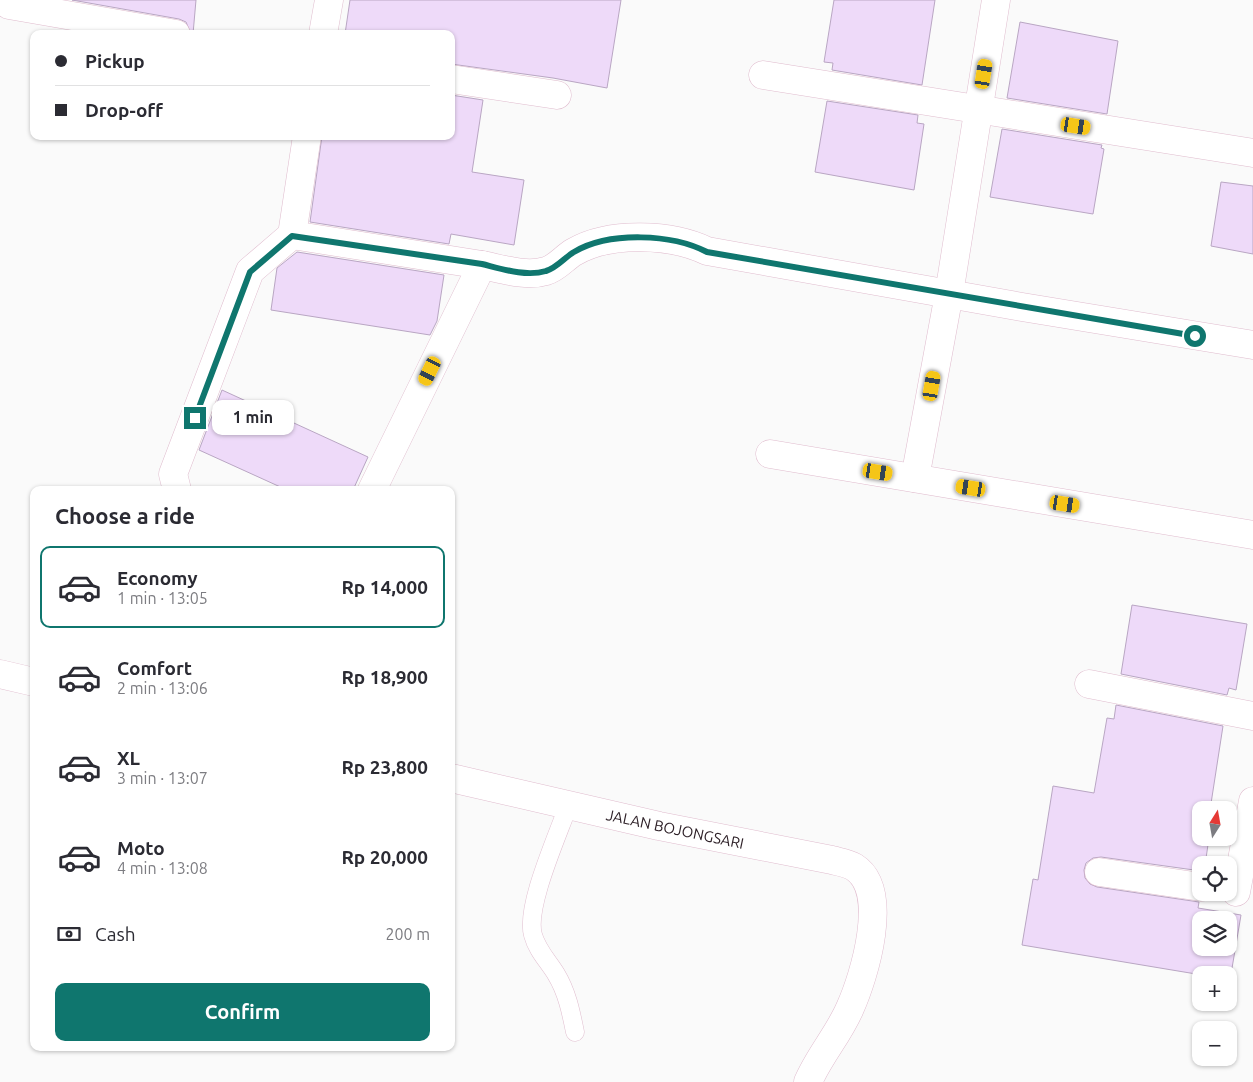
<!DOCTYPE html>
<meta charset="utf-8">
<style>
body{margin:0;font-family:Ubuntu,sans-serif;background:#f2f2f3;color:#2b2b33;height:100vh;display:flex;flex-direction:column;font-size:19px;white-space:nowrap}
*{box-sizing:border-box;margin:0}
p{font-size:16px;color:#7c7c81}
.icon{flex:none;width:28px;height:28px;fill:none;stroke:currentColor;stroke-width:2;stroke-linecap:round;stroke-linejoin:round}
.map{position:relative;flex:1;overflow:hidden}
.panel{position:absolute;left:30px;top:486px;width:425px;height:565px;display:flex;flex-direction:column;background:#fff;border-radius:10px;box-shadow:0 1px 4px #0004}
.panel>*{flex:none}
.top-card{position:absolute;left:30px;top:30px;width:425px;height:110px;border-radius:10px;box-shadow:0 1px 4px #0004;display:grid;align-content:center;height:110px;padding:0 25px;background:#fff}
.needle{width:32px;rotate:11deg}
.buttons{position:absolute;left:1192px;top:801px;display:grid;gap:10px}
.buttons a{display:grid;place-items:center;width:45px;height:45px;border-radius:10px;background:#fff;box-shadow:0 1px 4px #0004;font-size:25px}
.end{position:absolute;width:22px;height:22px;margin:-11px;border:6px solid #0f766e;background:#fff;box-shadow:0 0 0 2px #fff}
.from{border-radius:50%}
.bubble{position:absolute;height:35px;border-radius:10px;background:#fff;box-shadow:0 1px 4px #0004;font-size:16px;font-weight:700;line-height:35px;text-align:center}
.car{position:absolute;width:15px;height:30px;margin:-15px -8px;border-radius:6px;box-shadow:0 0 4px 1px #0007;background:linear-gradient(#f5c518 24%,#345 0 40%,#f5c518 0 76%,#345 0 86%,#f5c518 0)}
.top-card b{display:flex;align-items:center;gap:18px;height:48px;font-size:19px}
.top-card b+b{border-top:1px solid #e1e1e2}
.top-card i{width:12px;height:12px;background:#2b2b33}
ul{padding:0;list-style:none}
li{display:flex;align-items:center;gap:15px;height:82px;margin:0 10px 8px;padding:0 15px;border:2px solid transparent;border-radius:10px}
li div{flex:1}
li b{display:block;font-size:19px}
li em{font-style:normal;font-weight:700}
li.on{border-color:#0f766e}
li>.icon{width:45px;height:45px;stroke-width:1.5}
h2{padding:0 25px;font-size:22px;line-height:60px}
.pay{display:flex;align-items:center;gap:12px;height:55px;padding:0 25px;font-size:19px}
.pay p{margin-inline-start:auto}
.button{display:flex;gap:10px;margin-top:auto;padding:10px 25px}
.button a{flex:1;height:58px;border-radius:10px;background:#0f766e;color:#fff;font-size:20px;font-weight:700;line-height:58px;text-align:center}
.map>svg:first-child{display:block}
.building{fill:#eedaf9;stroke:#b9a6c3;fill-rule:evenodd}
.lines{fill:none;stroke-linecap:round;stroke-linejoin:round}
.lane-casing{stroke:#e0bcce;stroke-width:19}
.street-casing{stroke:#e0bcce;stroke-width:29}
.lane{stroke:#fff;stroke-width:18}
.street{stroke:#fff;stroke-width:28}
.route{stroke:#0f766e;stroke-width:6}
.labels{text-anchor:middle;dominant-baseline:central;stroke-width:4;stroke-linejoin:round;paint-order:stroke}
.street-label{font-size:15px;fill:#2e2128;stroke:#fff}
</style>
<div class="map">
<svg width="1253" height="1082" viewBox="0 0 1253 1082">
<rect width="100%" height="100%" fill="#fafafa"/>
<g class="building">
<path d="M 72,0 L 196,0 L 193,34 L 191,34 L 186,22 L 179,19 Z"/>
<path d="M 350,0 L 621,0 L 607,88 L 553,78 L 451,64 L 451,34 L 345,34 Z"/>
<path d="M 834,0 L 935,0 L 922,85 L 832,70 L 833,63 L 824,62 Z"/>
<path d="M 1020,22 L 1118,41 L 1107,114 L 1007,98 Z"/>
<path d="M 451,95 L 483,100 L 472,172 L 524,180 L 514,245 L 451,234 L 449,244 L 310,222 L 322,136 L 451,136 Z"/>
<path d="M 827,101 L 918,115 L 917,123 L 924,124 L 914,190 L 815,172 Z"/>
<path d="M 1002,129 L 1102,145 L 1101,148 L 1104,149 L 1093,214 L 990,197 Z"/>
<path d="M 1221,182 L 1253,186 L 1253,254 L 1211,246 Z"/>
<path d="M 297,252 L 444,275 L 437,321 L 430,335 L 271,310 L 277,268 Z"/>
<path d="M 222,390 L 368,457 L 353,490 L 287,490 L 199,450 Z"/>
<path d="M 1132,605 L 1247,624 L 1236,690 L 1229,688 L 1227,695 L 1121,674 Z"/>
<path d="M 1116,705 L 1223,726 L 1210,810 L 1212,810 L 1201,810 L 1201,838 L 1209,838 L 1205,865 L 1201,865 L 1201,871 L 1101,857 L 1093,858 L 1086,863 L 1084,870 L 1085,878 L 1090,884 L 1097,887 L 1199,902 L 1198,908 L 1241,915 L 1230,980 L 1229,975 L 1202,975 L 1022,945 L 1033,879 L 1038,880 L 1053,786 L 1094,793 L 1107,718 L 1114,719 ZM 1201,920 L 1229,920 L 1229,948 L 1201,948 Z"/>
</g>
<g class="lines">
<g class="lane-casing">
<path id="lane" d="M 568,806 C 558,835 525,907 533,935 C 537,950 548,961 556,974 C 567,992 571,1012 575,1032"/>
</g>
<g class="street-casing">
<g id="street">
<path d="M 9,5 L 176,34"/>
<path d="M 323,34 L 329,0"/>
<path d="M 763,75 L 1253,153"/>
<path d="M 451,79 L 557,95"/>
<path d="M 292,235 L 482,265 C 502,269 526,277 546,271 C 557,268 565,257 574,252 C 610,231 672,234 707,251 L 1022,307 L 1253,345"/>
<path d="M 770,454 L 1253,535"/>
<path d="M 915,478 L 949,294 L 996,0"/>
<path d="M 177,490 L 173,474 L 250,271 L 292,235 L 307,136"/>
<path d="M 372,490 L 482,265"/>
<path d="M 0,674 L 34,682"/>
<path d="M 1089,684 L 1253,716"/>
<path d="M 451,778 L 659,826 L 832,860 C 839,862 847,863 854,867 C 891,890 864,977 850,1008 C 839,1034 819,1056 808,1082"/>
<path d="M 1099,872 L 1201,887"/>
<path d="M 1236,892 L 1253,801"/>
</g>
</g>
<use href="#lane" class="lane"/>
<use href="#street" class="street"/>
</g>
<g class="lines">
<path class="route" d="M 195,418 L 250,272 L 292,236 L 482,264 C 502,269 526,277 546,271 C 557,268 565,257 574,252 C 610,231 672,234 707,252 L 1195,336"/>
</g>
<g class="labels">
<g class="street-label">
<text transform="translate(675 829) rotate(12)">JALAN BOJONGSARI</text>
</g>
</g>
</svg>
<div class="buttons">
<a><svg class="needle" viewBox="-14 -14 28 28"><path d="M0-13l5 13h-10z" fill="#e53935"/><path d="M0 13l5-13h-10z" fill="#7c7c81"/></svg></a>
<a><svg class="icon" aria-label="locate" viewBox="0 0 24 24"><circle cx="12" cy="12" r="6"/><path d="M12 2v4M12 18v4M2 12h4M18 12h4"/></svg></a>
<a><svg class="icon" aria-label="layers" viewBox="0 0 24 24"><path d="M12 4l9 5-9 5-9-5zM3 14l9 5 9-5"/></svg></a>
<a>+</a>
<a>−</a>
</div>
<i class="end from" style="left:1195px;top:336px"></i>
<i class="end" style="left:195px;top:418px"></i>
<div class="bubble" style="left:212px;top:400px;width:82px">1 min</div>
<i class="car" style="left:984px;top:74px;rotate:9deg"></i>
<i class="car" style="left:1076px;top:126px;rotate:99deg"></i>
<i class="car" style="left:430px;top:371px;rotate:206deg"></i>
<i class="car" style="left:932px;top:386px;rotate:10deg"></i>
<i class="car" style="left:878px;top:472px;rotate:99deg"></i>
<i class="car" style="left:971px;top:488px;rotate:279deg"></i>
<i class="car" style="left:1065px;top:504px;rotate:99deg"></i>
<div class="top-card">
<b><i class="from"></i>Pickup</b>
<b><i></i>Drop-off</b>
</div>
<section class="panel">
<h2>Choose a ride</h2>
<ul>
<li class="on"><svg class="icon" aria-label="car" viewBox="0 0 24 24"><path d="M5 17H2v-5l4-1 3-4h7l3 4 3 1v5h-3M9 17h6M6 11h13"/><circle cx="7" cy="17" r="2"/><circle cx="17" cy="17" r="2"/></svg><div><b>Economy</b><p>1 min · 13:05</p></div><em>Rp 14,000</em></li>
<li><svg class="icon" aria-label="car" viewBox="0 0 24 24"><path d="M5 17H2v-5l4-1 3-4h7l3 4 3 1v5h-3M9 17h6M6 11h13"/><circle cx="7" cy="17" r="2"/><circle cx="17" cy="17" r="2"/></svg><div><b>Comfort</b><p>2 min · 13:06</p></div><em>Rp 18,900</em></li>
<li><svg class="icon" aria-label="car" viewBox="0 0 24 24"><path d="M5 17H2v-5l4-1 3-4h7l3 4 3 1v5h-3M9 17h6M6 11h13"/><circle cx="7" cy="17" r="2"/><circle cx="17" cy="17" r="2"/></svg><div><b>XL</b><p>3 min · 13:07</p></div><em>Rp 23,800</em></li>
<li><svg class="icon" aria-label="car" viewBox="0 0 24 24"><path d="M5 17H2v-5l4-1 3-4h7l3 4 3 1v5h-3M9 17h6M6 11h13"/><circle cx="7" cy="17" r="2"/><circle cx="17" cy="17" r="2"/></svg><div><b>Moto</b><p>4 min · 13:08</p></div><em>Rp 20,000</em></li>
</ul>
<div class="pay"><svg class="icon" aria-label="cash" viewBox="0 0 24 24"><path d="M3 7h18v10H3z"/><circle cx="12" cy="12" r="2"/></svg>Cash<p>200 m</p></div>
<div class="button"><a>Confirm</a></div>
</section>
</div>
